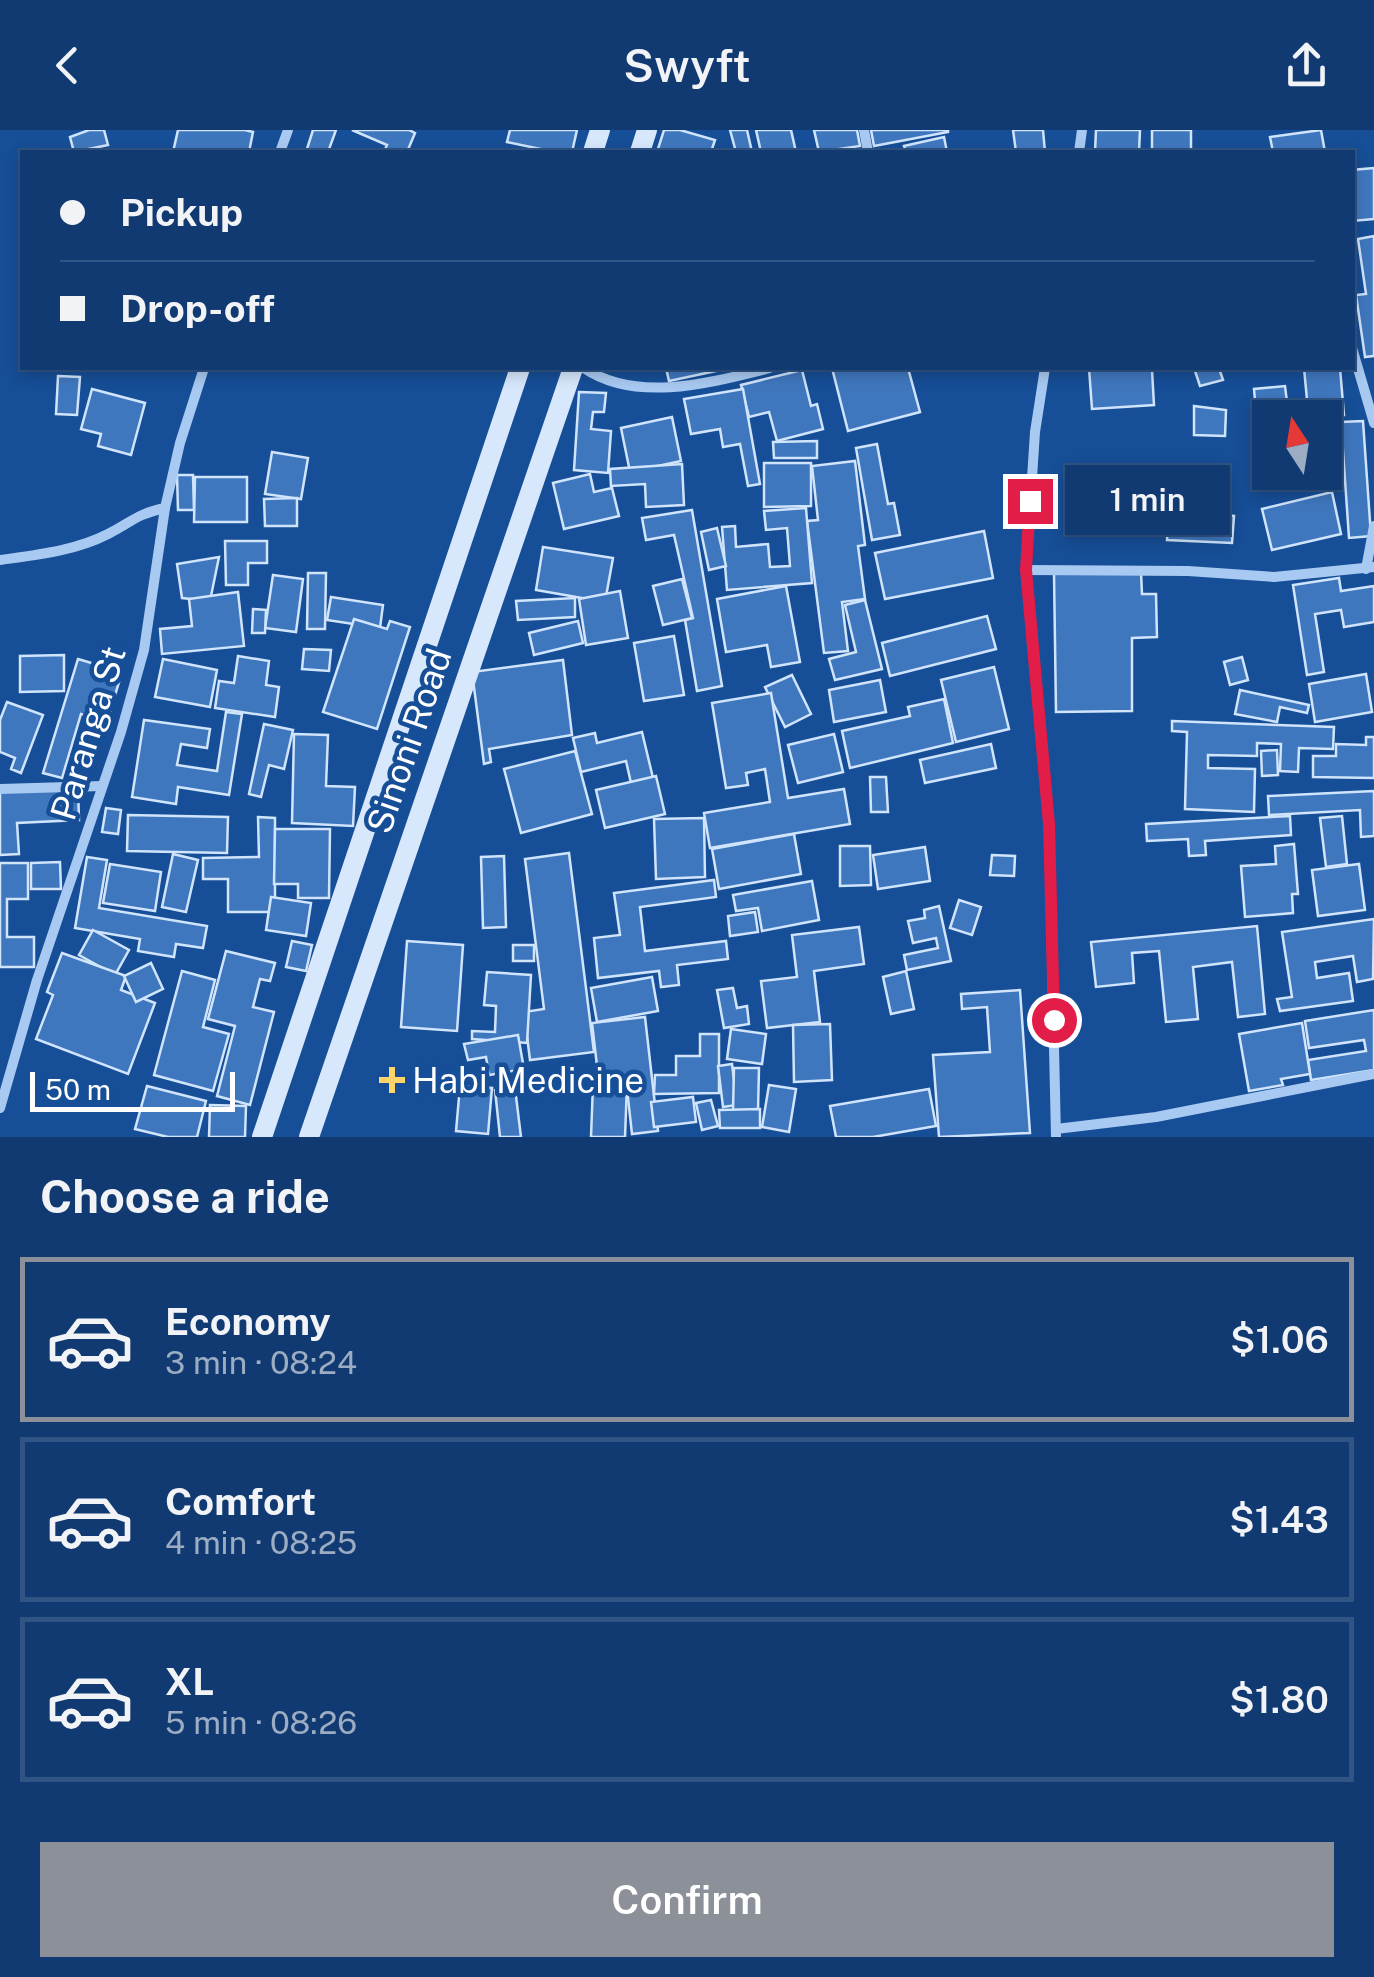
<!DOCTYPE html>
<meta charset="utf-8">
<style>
body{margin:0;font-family:"Public Sans",sans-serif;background:#194176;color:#f1f3f6;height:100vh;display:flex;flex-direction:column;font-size:38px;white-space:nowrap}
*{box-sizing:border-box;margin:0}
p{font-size:32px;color:#9cadc3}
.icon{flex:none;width:55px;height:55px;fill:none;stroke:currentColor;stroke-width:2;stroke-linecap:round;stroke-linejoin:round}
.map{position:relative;height:1007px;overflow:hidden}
.panel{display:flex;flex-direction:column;background:#103a71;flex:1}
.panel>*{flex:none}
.banner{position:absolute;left:20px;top:20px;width:1335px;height:220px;border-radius:0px;box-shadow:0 5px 15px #0003,0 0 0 2px #305484;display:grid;align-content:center;height:220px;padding:0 40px;background:#103a71}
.needle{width:65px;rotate:348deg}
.tools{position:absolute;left:1252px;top:270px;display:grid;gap:20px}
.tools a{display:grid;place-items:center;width:90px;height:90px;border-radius:0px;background:#103a71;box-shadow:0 5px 15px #0003,0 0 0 2px #305484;font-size:50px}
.scale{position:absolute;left:30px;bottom:25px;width:205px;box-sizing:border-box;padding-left:10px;border:5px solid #fff;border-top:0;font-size:28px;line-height:35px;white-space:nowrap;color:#fff;-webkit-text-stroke:8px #164e97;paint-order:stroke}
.end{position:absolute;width:45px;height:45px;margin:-22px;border:12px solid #e11d48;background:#fff;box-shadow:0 0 0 5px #fff}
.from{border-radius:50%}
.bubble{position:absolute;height:70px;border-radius:0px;background:#103a71;box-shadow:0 5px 15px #0003,0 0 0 2px #305484;font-size:32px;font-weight:600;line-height:70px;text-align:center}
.banner b{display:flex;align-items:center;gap:35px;height:95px;font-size:38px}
.banner b+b{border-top:2px solid #305484}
.banner i{width:25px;height:25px;background:#f1f3f6}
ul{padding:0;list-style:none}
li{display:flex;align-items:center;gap:30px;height:165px;margin:0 20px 15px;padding:0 20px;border:5px solid #305484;border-radius:0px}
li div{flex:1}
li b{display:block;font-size:38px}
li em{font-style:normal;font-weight:600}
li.on{border-color:#8c9099}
li>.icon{width:90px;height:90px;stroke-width:1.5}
h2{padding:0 40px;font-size:45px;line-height:120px}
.cta{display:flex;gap:20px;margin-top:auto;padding:20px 40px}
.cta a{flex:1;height:115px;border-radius:0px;background:#8c9099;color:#fff;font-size:40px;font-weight:600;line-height:115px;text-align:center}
header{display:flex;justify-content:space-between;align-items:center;height:130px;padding:0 40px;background:#103a71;font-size:45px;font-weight:600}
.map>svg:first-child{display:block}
.building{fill:#3f77be;stroke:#d0e4fc;stroke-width:2.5}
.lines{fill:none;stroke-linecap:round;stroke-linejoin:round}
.street{stroke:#a8c9f1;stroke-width:10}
.secondary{stroke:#d7e7fc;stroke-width:20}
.route{stroke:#e11d48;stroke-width:12}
.poi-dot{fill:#ffd469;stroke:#164e97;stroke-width:4}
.labels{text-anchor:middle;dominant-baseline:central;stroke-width:9;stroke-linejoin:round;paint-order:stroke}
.street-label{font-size:35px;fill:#fff;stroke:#164e97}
.poi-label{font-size:35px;fill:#fff;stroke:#164e97;text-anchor:start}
</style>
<header><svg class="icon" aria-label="back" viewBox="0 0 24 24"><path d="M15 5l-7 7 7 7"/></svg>Swyft<svg class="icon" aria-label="share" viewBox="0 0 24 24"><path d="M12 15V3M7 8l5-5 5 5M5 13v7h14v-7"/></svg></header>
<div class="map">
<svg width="1374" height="1007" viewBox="0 0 1374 1007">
<rect width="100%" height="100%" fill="#164e97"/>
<g class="building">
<path d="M 89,0 L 104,0 L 108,15 L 74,22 L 70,7 Z"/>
<path d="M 178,0 L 245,0 L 253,2 L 249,22 L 173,22 Z"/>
<path d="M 313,0 L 336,0 L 328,22 L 306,22 Z"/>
<path d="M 352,0 L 409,0 L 415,3 L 407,22 L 384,22 L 387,15 Z"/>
<path d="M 510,0 L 577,0 L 572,22 L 555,22 L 507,12 Z"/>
<path d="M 664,0 L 680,0 L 715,10 L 711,22 L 657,22 Z"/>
<path d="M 730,0 L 747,0 L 752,22 L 736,22 Z"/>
<path d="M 756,0 L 791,0 L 796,22 L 761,22 Z"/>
<path d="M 814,0 L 857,0 L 860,16 L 819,22 Z"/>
<path d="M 871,0 L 948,0 L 948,2 L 874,16 Z"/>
<path d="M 1013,0 L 1043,0 L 1045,22 L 1016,22 Z"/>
<path d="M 1096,0 L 1140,0 L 1139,22 L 1095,22 Z"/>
<rect x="1152" y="0" width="39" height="22"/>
<path d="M 1321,0 L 1325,22 L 1273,22 L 1270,7 Z"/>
<path d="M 944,7 L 947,22 L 906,22 L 904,16 Z"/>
<path d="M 1374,38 L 1374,89 L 1352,91 L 1352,40 Z"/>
<path d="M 1374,106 L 1374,226 L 1365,227 L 1356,165 L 1366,164 L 1358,109 Z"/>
<path d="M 666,238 L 730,238 L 669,251 Z"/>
<path d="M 832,238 L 908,238 L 920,282 L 848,301 Z"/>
<path d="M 1089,238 L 1152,240 L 1154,275 L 1092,279 Z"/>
<path d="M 1194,238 L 1219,238 L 1223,250 L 1200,256 Z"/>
<path d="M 1304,238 L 1340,238 L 1344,285 L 1270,288 L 1270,316 L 1259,317 L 1254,259 L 1285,256 L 1287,272 L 1307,270 Z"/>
<path d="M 802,240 L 811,276 L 817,274 L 823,299 L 777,311 L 769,282 L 749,287 L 741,255 Z"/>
<path d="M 58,246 L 80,247 L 77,285 L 56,284 Z"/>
<path d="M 92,259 L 145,273 L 131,325 L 98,316 L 101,304 L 81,299 Z"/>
<path d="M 743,259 L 760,354 L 748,356 L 740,314 L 723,317 L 720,299 L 691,304 L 684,269 Z"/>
<path d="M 579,262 L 606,263 L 604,282 L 593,282 L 591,299 L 611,301 L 608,343 L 574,340 Z"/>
<path d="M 1194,276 L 1226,280 L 1225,306 L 1194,305 Z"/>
<path d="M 672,287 L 681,331 L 630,342 L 621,298 Z"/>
<path d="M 1363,291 L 1371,406 L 1349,408 L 1341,292 Z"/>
<path d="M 817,311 L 817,328 L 774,328 L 773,312 Z"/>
<path d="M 877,314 L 888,374 L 894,373 L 900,405 L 872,410 L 856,318 Z"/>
<path d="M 272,322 L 308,328 L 301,369 L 265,364 Z"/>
<path d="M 855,331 L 865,415 L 858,416 L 865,469 L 842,472 L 848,521 L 824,523 L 807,391 L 818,390 L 812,336 Z"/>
<path d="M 764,333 L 811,333 L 811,376 L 764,377 Z"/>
<path d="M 682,334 L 684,375 L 646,377 L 645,354 L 611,356 L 610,339 Z"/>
<path d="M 1171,340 L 1208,342 L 1205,384 L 1234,386 L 1232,413 L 1167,410 Z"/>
<path d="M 590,344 L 594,362 L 612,358 L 619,386 L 564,399 L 553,353 Z"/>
<path d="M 177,345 L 193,345 L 194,380 L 178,380 Z"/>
<path d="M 195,347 L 247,347 L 247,392 L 194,392 Z"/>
<path d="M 1332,362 L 1341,404 L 1272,420 L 1262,379 Z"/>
<path d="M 297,368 L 297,396 L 265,396 L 264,369 Z"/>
<path d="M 806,378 L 812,453 L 727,460 L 722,397 L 735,396 L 736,417 L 768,414 L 770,437 L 790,436 L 787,398 L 766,400 L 764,381 Z"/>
<path d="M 692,380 L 722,556 L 697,561 L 685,490 L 693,488 L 674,405 L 646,410 L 642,388 Z"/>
<path d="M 717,398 L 726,436 L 709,440 L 701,402 Z"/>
<path d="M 984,401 L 993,448 L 885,469 L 875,423 Z"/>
<path d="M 225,411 L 267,411 L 267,433 L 248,433 L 248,455 L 226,455 Z"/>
<path d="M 543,417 L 613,428 L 605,472 L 536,460 Z"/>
<path d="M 219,427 L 210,471 L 182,468 L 177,434 Z"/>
<path d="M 1141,442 L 1142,464 L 1156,464 L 1157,507 L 1132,508 L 1132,581 L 1056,582 L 1054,443 Z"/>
<path d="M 308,443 L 326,443 L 325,499 L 307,499 Z"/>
<path d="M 273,445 L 303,449 L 296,502 L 265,498 Z"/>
<path d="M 1339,448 L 1341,461 L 1374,456 L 1374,492 L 1344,497 L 1341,480 L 1315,484 L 1324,542 L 1307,545 L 1293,455 Z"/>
<path d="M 682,449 L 692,488 L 663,495 L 653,456 Z"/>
<path d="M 786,456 L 800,532 L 771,537 L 767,515 L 726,522 L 717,469 Z"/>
<path d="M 620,461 L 628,508 L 586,515 L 579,469 Z"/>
<path d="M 238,462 L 244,516 L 162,524 L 160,499 L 192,496 L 189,469 Z"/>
<path d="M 331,467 L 383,475 L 380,498 L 327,490 Z"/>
<path d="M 575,468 L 575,487 L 518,490 L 516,471 Z"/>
<path d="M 865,470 L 882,539 L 835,550 L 829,529 L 856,522 L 845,475 Z"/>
<path d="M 253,479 L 266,480 L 265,503 L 252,503 Z"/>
<path d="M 987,486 L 996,519 L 890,546 L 882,513 Z"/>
<path d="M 354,489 L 387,499 L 390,491 L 410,497 L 377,599 L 323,582 Z"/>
<path d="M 578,491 L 583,513 L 534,525 L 529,503 Z"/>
<path d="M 674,506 L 684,565 L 644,571 L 634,513 Z"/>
<path d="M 304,519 L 331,520 L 329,541 L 302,539 Z"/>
<path d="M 64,525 L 64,561 L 20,562 L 20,526 Z"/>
<path d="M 238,526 L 269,531 L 266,555 L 279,557 L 275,587 L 215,578 L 219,551 L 234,553 Z"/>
<path d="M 1242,527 L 1248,550 L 1230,555 L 1224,532 Z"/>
<path d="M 78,529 L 122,542 L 107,592 L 81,584 L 62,648 L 43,643 Z"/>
<path d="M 163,529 L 217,540 L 210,577 L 155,567 Z"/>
<path d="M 563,530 L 572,605 L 489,619 L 491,632 L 484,634 L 472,542 Z"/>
<path d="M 994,537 L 1009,599 L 956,612 L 941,550 Z"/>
<path d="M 1366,544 L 1372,582 L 1315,592 L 1309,554 Z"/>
<path d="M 792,545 L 811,584 L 785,597 L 765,557 Z"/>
<path d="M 880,550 L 886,582 L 834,592 L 829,560 Z"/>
<path d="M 1240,560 L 1309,575 L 1307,583 L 1280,577 L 1277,592 L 1235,584 Z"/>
<path d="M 771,563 L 788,668 L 844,659 L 850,694 L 710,718 L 704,683 L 770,672 L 765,639 L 746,643 L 748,655 L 726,658 L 712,573 Z"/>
<path d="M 944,569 L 953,613 L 850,638 L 842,601 L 910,586 L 908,577 Z"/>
<path d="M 7,572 L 43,585 L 21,643 L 11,639 L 15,628 L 0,622 L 0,590 Z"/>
<path d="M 226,582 L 242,584 L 229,665 L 178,657 L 176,674 L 132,667 L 144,590 L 210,599 L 207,618 L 181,614 L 177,635 L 217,641 Z"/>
<path d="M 1172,591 L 1334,597 L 1333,619 L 1299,618 L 1298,642 L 1280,641 L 1281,614 L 1257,613 L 1257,626 L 1208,625 L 1208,638 L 1255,639 L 1254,682 L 1185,679 L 1187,602 L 1172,601 Z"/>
<path d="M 264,594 L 293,600 L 284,639 L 269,635 L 261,667 L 249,664 Z"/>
<path d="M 642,602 L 653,648 L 631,653 L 626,631 L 581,642 L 573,608 L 595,603 L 597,613 Z"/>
<path d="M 294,604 L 328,605 L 326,656 L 355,657 L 353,696 L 292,693 Z"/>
<path d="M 834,604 L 843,642 L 798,653 L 788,615 Z"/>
<path d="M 1366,607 L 1374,607 L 1374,648 L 1313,647 L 1313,626 L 1336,626 L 1336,614 L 1366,615 Z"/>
<path d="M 991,614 L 996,638 L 925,653 L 920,630 Z"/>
<path d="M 1277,620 L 1278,645 L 1262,646 L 1261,621 Z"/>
<path d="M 575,621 L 592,684 L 521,703 L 504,639 Z"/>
<path d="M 656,646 L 665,684 L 605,698 L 596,660 Z"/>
<path d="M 870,647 L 886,647 L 888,682 L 871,682 Z"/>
<path d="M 78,657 L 79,690 L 17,693 L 19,724 L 0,725 L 0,658 Z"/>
<path d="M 1374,661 L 1374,706 L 1361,707 L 1360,680 L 1269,685 L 1268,666 Z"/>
<path d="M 106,678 L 121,680 L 118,704 L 102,702 Z"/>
<path d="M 128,685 L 228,687 L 227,723 L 127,721 Z"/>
<path d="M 1290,686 L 1291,705 L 1205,711 L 1206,725 L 1189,726 L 1188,709 L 1147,711 L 1146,694 Z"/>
<path d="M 1342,686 L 1347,734 L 1326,737 L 1320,688 Z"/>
<path d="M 258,687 L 275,688 L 275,782 L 228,782 L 228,749 L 203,749 L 203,728 L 259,727 Z"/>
<path d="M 704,688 L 705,747 L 656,749 L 654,689 Z"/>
<path d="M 275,699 L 330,699 L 329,768 L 298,768 L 298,754 L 274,754 Z"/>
<path d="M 794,704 L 801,744 L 719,759 L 712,719 Z"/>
<path d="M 1294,714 L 1298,764 L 1292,764 L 1293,783 L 1245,787 L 1241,736 L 1276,734 L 1275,716 Z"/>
<path d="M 840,716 L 870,716 L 871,755 L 840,756 Z"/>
<path d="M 925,717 L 930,751 L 878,759 L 873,725 Z"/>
<path d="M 569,723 L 594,922 L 530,930 L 524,882 L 544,879 L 525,729 Z"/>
<path d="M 173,724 L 198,730 L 186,782 L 162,777 Z"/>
<path d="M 992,725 L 1015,726 L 1014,746 L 990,745 Z"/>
<path d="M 504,726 L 506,797 L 483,798 L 481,727 Z"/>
<path d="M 87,727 L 107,730 L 99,778 L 207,796 L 203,818 L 176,814 L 174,827 L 138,821 L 140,809 L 75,798 Z"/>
<path d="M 60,732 L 61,759 L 31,759 L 31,733 Z"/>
<path d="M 0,733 L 28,733 L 28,769 L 7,769 L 7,807 L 34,807 L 34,837 L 0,837 Z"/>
<path d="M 110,734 L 161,742 L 155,781 L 103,773 Z"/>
<path d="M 1359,734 L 1365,780 L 1318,786 L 1312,740 Z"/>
<path d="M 714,750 L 716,767 L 640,777 L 645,821 L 726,811 L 728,829 L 677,835 L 679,855 L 661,857 L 659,841 L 598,848 L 594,808 L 620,805 L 614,763 Z"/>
<path d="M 812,751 L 819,790 L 762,801 L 758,778 L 736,781 L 733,765 Z"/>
<path d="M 271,767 L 311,773 L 306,806 L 266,800 Z"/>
<path d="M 959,770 L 981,777 L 972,805 L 950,798 Z"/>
<path d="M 939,776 L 951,831 L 907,840 L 904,825 L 938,818 L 936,808 L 913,813 L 908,791 L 925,788 L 924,780 Z"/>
<path d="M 755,782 L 758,802 L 730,806 L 728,786 Z"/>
<path d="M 1374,789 L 1373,849 L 1357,852 L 1353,826 L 1315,832 L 1317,848 L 1349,843 L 1353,871 L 1280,881 L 1277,869 L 1292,867 L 1282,802 Z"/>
<path d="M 1257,796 L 1265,884 L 1238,887 L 1232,832 L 1193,837 L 1198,889 L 1166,892 L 1159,821 L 1132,823 L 1134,853 L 1096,857 L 1091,812 Z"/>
<path d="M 859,797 L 864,834 L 814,841 L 820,892 L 767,898 L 761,851 L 797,847 L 792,805 Z"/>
<path d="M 93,800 L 129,820 L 115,845 L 79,825 Z"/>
<path d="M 292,811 L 312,815 L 306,841 L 286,837 Z"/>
<path d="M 407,811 L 463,815 L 457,901 L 401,897 Z"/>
<rect x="513" y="815" width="21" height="16"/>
<path d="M 226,821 L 275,833 L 270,851 L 260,849 L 253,877 L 274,882 L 250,975 L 217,966 L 235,896 L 208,889 Z"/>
<path d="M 62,823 L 126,846 L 121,860 L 155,873 L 128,944 L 36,909 L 53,865 L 47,862 Z"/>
<path d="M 151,833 L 163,859 L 136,872 L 124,846 Z"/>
<path d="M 182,841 L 215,850 L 203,897 L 229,904 L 213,961 L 154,945 Z"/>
<path d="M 906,841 L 914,879 L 891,884 L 883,847 Z"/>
<path d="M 487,842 L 531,845 L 527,913 L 472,909 L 472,901 L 495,902 L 496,876 L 484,875 Z"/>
<path d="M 652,847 L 658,881 L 597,892 L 591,858 Z"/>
<path d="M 733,858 L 737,878 L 747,876 L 749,894 L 724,898 L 717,860 Z"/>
<path d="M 1020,860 L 1030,1003 L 939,1007 L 933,925 L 990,922 L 987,877 L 962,879 L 961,864 Z"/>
<path d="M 1374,880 L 1374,940 L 1311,950 L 1308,930 L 1366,921 L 1364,910 L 1309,918 L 1305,891 Z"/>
<path d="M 645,887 L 658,1001 L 632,1004 L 626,950 L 599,953 L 592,893 Z"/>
<path d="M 1302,893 L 1310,944 L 1281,949 L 1283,955 L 1249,961 L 1239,904 Z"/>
<path d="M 830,894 L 832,950 L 794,952 L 793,895 Z"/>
<path d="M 731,899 L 766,904 L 762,934 L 727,929 Z"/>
<path d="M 700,904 L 719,904 L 719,963 L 654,964 L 655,945 L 676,945 L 676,926 L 700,926 Z"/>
<path d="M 518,905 L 524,939 L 489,945 L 486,927 L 468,930 L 464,914 Z"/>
<path d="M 732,934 L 737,975 L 723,977 L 718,936 Z"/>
<path d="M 734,938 L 759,938 L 758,981 L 733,980 Z"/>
<path d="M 593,954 L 627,955 L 625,1007 L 591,1007 Z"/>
<path d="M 769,955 L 796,959 L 789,1002 L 762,997 Z"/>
<path d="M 147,956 L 206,971 L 197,1007 L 168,1007 L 135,999 Z"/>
<path d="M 460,956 L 492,958 L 488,1004 L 456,1001 Z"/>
<path d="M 515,958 L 521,1007 L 500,1007 L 495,960 Z"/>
<path d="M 929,959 L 936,996 L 873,1007 L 836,1007 L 830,976 Z"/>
<path d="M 693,967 L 696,992 L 654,997 L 651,972 Z"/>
<path d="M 711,970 L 718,996 L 702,1000 L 696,973 Z"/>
<path d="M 210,975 L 246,976 L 245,1007 L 209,1007 Z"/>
<path d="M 760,979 L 760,998 L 720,998 L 719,980 Z"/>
</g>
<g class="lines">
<g class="street">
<path d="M 864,0 L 868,22"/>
<path d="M 280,22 L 288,0"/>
<path d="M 1079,22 L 1082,0"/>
<path d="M 1352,218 L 1374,293"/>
<path d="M 584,238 C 637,274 713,252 770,238"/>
<path d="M 1045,238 L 1035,302 L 1026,440 L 1049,694 L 1056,1007"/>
<path d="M 0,430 C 36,425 75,421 108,404 C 134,391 134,385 165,378"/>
<path d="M 1366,439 L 1374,396"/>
<path d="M 1026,440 L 1188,441 L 1274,447 L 1374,437"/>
<path d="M 0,659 L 102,656"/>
<path d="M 0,978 L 37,850 L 121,602 L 144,520 L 165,378 L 180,313 L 204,238"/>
<path d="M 1056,999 L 1156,987 L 1374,944"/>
</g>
<g class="secondary">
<path d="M 593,22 L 600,0"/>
<path d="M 640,22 L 647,0"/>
<path d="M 262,1007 L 520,238"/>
<path d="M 309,1007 L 573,238"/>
</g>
</g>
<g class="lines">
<path class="route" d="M 1030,371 L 1026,440 L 1049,694 L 1054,890"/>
</g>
<path class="poi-dot" d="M387 935h10v10h10v10h-10v10h-10v-10h-10v-10h10z"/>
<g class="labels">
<g class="street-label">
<text transform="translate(88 603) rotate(-73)">Paranga St</text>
<text transform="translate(409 611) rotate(-71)">Sinoni Road</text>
</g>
<g class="poi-label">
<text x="412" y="950">Habi Medicine</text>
</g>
</g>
</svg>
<div class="tools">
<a><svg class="needle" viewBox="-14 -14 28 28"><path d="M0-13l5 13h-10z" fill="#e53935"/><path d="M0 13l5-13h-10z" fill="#9cadc3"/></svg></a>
</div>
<div class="scale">50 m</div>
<i class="end from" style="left:1054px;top:890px"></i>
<i class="end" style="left:1030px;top:371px"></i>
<div class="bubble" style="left:1065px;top:335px;width:165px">1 min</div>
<div class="banner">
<b><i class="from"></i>Pickup</b>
<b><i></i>Drop-off</b>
</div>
</div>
<section class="panel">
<h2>Choose a ride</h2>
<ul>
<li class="on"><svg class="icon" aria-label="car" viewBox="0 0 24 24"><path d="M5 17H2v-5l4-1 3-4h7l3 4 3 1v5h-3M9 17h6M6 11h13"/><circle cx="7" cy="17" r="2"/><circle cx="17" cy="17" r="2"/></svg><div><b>Economy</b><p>3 min · 08:24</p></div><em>$1.06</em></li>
<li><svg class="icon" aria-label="car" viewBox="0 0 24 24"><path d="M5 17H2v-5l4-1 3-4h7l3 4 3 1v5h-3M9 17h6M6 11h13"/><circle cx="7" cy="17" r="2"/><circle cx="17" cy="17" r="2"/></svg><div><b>Comfort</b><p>4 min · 08:25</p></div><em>$1.43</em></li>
<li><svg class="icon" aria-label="car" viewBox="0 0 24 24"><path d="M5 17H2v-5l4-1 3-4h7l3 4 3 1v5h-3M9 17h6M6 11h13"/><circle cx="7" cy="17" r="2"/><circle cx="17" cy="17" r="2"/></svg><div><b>XL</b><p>5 min · 08:26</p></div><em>$1.80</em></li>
</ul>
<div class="cta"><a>Confirm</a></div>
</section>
